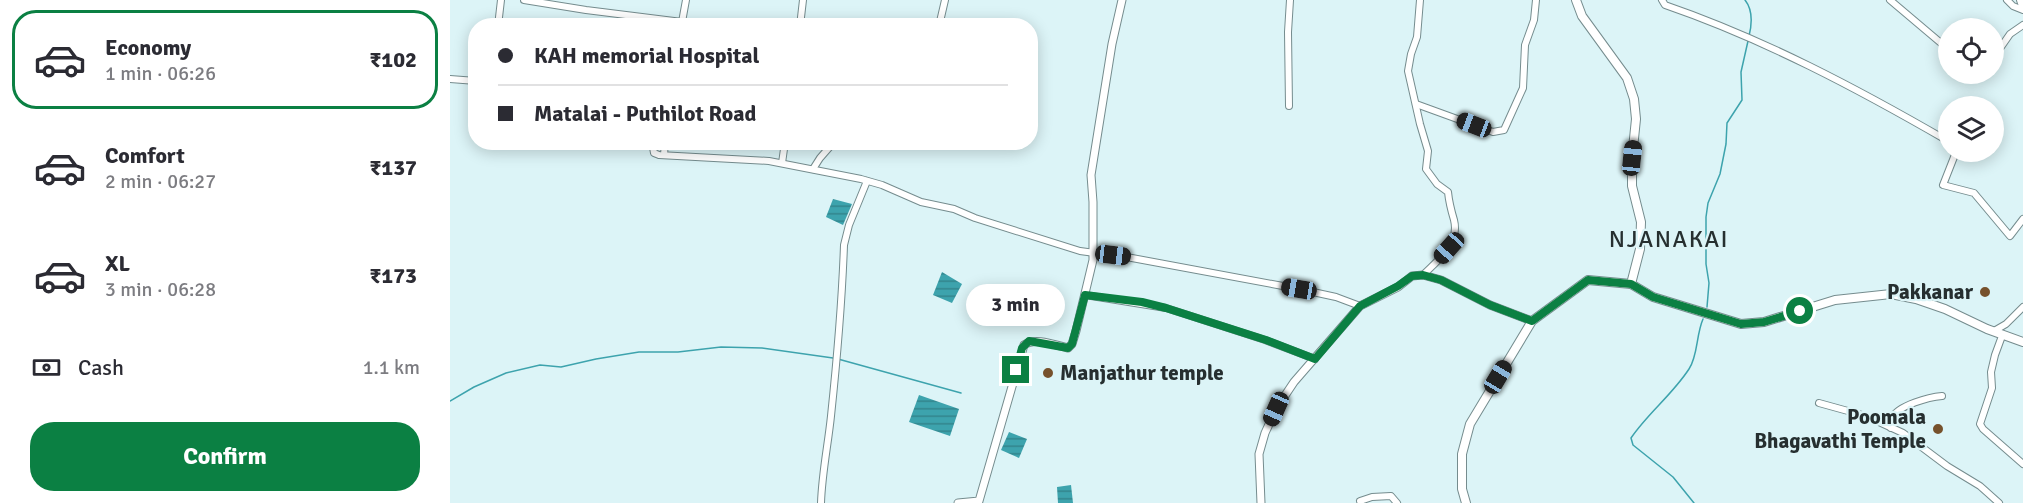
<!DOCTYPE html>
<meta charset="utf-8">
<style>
body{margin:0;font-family:Signika,sans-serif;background:#f2f2f3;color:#2b2b33;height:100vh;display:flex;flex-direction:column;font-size:22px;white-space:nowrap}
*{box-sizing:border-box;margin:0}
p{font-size:20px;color:#7c7c81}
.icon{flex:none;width:33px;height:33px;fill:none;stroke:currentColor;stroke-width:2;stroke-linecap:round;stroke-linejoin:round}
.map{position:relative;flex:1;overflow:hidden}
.sheet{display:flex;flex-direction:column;background:#fff;width:450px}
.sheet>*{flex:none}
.hud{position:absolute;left:18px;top:18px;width:570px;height:132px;border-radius:24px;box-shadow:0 3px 15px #0003;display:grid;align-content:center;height:132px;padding:0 30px;background:#fff}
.fabs{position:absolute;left:1488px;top:18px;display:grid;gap:12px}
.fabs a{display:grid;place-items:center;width:66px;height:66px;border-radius:50%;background:#fff;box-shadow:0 3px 15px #0003;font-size:30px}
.end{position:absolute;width:27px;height:27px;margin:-14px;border:8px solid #0b8043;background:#fff;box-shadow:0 0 0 3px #fff}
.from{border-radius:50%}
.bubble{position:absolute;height:42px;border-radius:21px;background:#fff;box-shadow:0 3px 15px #0003;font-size:20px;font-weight:700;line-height:42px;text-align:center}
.car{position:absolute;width:18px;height:36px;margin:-18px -9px;border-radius:8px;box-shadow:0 0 4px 2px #0007;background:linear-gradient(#222 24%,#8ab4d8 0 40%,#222 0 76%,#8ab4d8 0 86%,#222 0)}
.hud b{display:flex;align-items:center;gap:21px;height:57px;font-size:22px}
.hud b+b{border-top:2px solid #e1e1e2}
.hud i{width:15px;height:15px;background:#2b2b33}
ul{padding:10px 0 0;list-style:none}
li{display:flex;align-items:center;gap:18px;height:99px;margin:0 12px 9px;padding:0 18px;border:3px solid transparent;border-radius:24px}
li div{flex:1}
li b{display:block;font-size:22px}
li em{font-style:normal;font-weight:700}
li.on{border-color:#0b8043}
li>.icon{width:54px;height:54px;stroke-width:1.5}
.pay{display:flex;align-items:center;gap:15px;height:66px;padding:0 30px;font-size:22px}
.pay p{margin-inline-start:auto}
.cta{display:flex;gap:12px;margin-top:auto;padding:12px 30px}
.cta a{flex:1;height:69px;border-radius:24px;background:#0b8043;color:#fff;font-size:24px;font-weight:700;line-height:69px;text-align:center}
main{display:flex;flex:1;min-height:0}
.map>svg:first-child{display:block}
.water{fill:url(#water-rules)}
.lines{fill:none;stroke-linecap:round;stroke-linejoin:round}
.stream{stroke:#3da3ad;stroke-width:1.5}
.minor-casing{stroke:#758c8e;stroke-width:8}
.tertiary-casing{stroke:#758c8e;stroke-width:9}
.secondary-casing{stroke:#758c8e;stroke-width:10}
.minor{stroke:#fff;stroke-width:6}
.tertiary{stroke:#fff;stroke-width:7}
.secondary{stroke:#fff;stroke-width:8}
.route{stroke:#0b8043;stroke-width:8}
.poi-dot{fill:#76512c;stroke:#dcf4f7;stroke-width:2}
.labels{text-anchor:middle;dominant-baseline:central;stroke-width:4.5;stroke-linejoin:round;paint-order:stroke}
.poi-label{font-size:21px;font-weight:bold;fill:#262f30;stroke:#dcf4f7;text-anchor:end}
.quarter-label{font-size:24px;letter-spacing:1.5px;fill:#262f30;stroke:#dcf4f7}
</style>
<main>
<section class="sheet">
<ul>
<li class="on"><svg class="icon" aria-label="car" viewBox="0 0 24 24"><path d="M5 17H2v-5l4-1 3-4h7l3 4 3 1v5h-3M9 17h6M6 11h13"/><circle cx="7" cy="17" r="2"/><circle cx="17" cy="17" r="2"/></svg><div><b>Economy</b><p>1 min · 06:26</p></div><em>₹102</em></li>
<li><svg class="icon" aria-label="car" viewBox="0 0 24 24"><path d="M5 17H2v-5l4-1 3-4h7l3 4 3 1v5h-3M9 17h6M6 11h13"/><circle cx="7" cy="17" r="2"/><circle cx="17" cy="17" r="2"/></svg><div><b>Comfort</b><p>2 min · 06:27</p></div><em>₹137</em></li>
<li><svg class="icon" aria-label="car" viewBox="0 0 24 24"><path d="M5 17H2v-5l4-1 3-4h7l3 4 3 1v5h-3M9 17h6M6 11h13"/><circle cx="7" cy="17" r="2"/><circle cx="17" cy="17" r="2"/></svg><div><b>XL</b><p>3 min · 06:28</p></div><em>₹173</em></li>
</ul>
<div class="pay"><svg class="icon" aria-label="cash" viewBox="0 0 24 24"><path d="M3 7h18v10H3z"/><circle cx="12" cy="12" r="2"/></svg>Cash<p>1.1 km</p></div>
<div class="cta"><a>Confirm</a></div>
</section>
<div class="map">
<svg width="1573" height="503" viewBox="0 0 1573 503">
<defs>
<pattern id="water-rules" width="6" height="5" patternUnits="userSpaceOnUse" patternTransform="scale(1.5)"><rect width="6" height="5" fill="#3da3ad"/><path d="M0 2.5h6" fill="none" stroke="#33858d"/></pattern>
</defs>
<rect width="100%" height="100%" fill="#dcf4f7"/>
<g class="water">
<path d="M 383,199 L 402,204 L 393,225 L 376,217 Z"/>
<path d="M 492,272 L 512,284 L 502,303 L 483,295 Z"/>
<path d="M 469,395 L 509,409 L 500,436 L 459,422 Z"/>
<path d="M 559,432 L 577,439 L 569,458 L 551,450 Z"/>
<path d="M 621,485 L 623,503 L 608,503 L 607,487 Z"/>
</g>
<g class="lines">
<g class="stream">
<path d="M 1295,0 C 1303,10 1302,24 1299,36"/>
<path d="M 1257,307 L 1259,283 L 1256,264 L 1256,217 L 1258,203 L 1270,174 L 1276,144 L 1277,123 L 1292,100 L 1291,72 L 1298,41"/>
<path d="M 388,359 L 511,393"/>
<path d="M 0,401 L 24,387 L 56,373 L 90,365 L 111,367 L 146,359 L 189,352 L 228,352 L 271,347 L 312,348 L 383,358"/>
<path d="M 1244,503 L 1223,477 L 1183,445 L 1181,438 C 1198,413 1222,395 1239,369 C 1248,356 1246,335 1253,319"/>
</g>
<g class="minor-casing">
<g id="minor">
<path d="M 74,0 L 136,10 L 232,22 L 236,0"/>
<path d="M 970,0 L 967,37 L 961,54 L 958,71 L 970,124 L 978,151 L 976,169 L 987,184 L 998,192 C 999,202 1001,210 1004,220 C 1010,244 988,260 973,275"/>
<path d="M 1212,0 L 1215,5 C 1314,39 1408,89 1498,141"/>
<path d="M 1440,0 L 1498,49"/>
<path d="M 1557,0 L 1563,6 L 1573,10"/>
<path d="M 48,26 L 51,0"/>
<path d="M 232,26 L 232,22 L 258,26"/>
<path d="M 350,26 L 353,0"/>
<path d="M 489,26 L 495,0"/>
<path d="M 1544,57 L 1560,34 L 1573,25"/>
<path d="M 0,79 L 26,81"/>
<path d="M 966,104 L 1043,132 L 1054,130 L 1073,88 L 1075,45 L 1084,20 L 1086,0"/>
<path d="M 839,106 L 838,32 L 840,0"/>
<path d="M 202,142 L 204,153 L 209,155 L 319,161 L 411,179 L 432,185 L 471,202 L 504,209 L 525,218 L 630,251 L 682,258 L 849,289 L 886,297 L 910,306"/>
<path d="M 1506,152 L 1493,185 L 1524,193 L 1560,236 L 1573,219"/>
<path d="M 214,155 L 215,142"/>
<path d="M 332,163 L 335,142"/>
<path d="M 363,169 L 370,158 L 384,142"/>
<path d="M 635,295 L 716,308 L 815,340 L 865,359"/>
<path d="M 1544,331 L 1556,324 L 1573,307"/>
<path d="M 1552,336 L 1545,355 L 1541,372 L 1542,388 L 1530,424 L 1533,429 L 1573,464"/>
<path d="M 1369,403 L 1416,416 L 1453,433 L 1497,466 L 1530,486 L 1549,503"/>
<path d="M 1441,428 C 1441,426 1441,420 1442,418 C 1448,405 1480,397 1492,396"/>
<path d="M 910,501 L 922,497 L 941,496 L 947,503"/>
<path d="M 371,503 C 372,473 378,445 381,416 C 387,359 392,302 394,245 L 399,225 L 417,181"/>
</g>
</g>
<g class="tertiary-casing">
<g id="tertiary">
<path d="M 508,503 L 529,501 L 574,345 C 585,337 605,345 618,348 L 622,344 L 626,331 L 643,260 L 643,202 L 641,175 L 662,44 L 672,0"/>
<path d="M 811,503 L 809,454 L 815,433 L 826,409 L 844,382 L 910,306 L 948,287 L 962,276 L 973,275 L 991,280 L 1040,305 L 1082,321"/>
</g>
</g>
<g class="secondary-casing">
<g id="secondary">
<path d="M 1126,0 L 1132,16 L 1177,78 L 1184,99 L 1186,119 L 1182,158 L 1182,186 L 1191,222 L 1190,249 L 1181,284"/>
<path d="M 1571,0 L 1573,6"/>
<path d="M 1016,503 L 1012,489 L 1012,454 L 1020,424 L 1082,321 L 1138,280 L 1181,284 L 1203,297 L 1291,324 L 1314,322 L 1385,300 L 1441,294 L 1466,299 L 1495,309 L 1537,329 L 1573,342"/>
</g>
</g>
<use href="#minor" class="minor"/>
<use href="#tertiary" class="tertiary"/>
<use href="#secondary" class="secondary"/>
</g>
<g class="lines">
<path class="route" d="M 566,370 L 572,348 L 579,341 L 618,348 L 622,344 L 635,295 L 692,302 L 716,308 L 816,340 L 865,359 L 910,306 L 948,286 L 962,276 L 973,275 L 991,280 L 1040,305 L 1082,321 L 1138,280 L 1181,284 L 1203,297 L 1291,324 L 1314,322 L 1350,311"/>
</g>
<g class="poi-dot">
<circle cx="1535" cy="292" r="6"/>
<circle cx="598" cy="373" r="6"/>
<circle cx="1488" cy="429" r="6"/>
</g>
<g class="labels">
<g class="poi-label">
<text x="1523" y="292">Pakkanar</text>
<text x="610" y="373" text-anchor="start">Manjathur temple</text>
<text x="1476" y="417">Poomala<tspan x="1476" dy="24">Bhagavathi Temple</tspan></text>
</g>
<g class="quarter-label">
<text x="1219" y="239">NJANAKAI</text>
</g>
</g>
</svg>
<div class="fabs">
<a><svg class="icon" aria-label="locate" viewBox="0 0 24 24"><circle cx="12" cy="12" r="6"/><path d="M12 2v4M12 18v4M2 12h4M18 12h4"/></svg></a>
<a><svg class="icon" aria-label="layers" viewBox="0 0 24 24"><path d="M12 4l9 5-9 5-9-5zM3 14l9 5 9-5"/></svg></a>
</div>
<i class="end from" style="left:1350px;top:311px"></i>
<i class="end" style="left:566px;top:370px"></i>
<div class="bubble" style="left:516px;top:284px;width:99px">3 min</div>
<i class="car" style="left:1024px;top:125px;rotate:291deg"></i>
<i class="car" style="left:1182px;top:158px;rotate:6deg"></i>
<i class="car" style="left:999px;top:248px;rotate:222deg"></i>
<i class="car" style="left:663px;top:255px;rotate:97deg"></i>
<i class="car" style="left:849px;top:289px;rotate:280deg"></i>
<i class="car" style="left:1048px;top:377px;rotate:31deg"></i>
<i class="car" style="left:826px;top:409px;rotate:204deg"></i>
<div class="hud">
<b><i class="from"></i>KAH memorial Hospital</b>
<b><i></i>Matalai - Puthilot Road</b>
</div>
</div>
</main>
